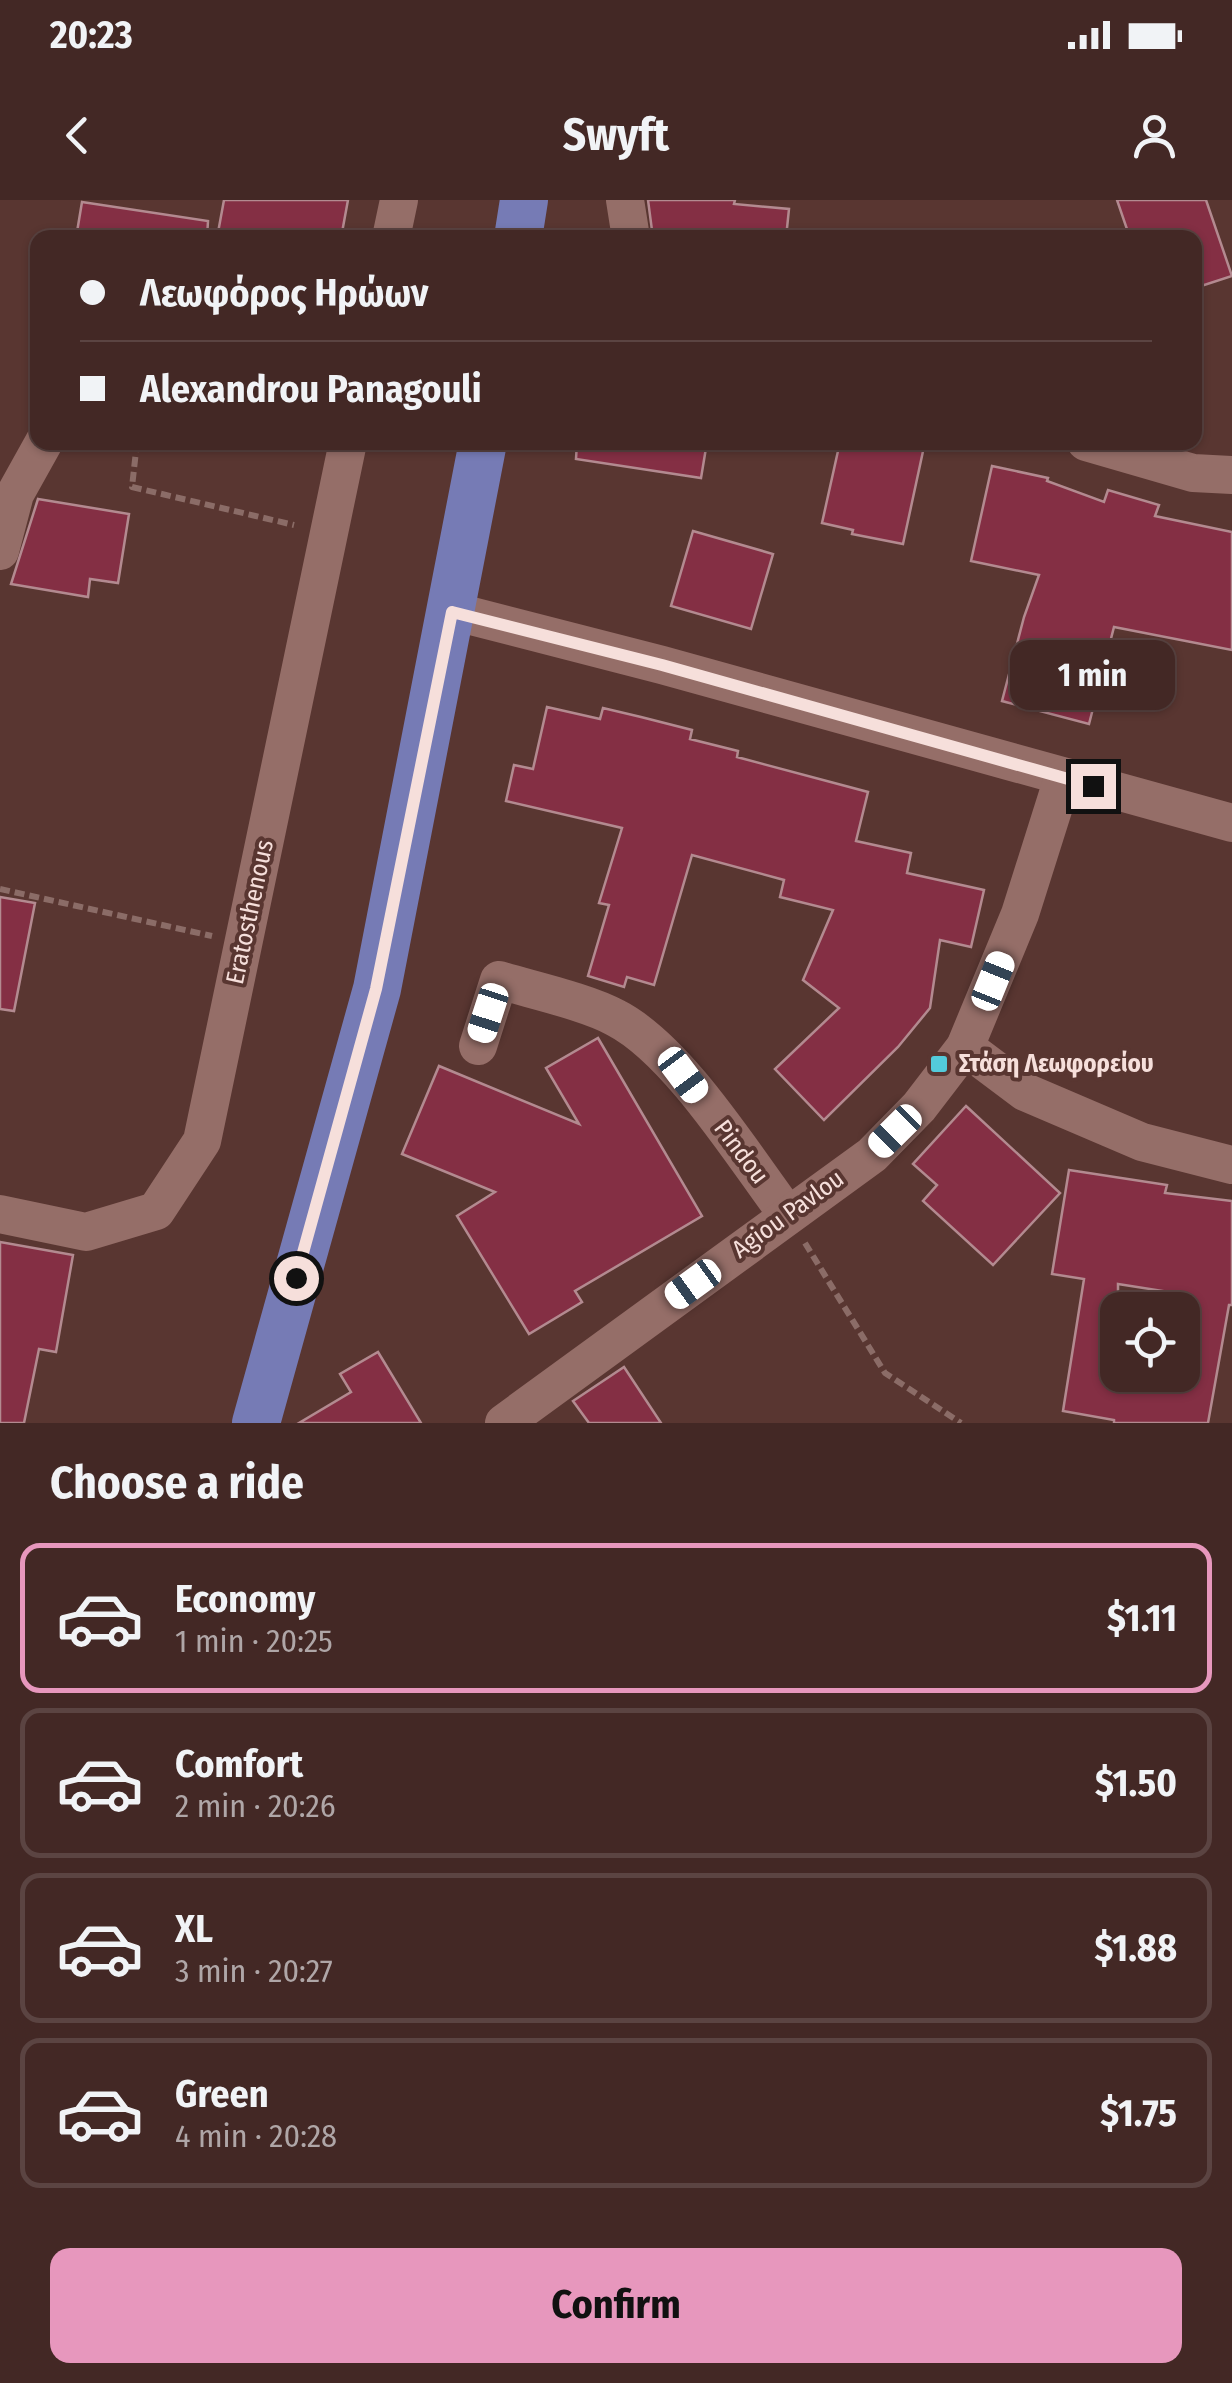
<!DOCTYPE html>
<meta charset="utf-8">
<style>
body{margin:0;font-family:"Fira Sans Condensed",sans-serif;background:#4a302d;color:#f1f3f6;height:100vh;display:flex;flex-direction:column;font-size:38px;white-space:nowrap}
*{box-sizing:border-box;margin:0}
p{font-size:32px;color:#afa6a7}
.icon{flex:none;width:55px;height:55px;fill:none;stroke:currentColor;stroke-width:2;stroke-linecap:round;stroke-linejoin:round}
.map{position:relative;height:1223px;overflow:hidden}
.panel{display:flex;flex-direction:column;background:#432825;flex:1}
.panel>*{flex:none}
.top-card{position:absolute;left:30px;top:30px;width:1172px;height:220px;border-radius:20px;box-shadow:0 2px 8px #0004,0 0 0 2px #5b4442;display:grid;align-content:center;height:220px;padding:0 50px;background:#432825}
.buttons{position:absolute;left:1100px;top:1092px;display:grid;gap:20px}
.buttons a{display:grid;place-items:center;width:100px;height:100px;border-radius:20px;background:#432825;box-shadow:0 2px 8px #0004,0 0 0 2px #5b4442;font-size:50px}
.end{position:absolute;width:45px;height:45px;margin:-22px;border:12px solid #f6dfdb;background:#111;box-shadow:0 0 0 5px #111}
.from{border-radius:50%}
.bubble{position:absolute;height:70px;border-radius:20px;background:#432825;box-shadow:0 2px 8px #0004,0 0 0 2px #5b4442;font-size:32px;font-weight:700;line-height:70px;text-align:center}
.car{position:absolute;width:30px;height:60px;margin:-30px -15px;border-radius:12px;box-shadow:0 0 8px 2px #0007;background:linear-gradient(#fff 24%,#345 0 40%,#fff 0 76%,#345 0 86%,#fff 0)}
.top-card b{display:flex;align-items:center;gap:35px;height:95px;font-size:38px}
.top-card b+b{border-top:2px solid #5b4442}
.top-card i{width:25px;height:25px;background:#f1f3f6}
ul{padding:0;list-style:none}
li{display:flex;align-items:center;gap:30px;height:150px;margin:0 20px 15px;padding:0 30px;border:5px solid #5b4442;border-radius:20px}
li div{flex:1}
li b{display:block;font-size:38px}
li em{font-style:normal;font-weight:700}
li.current{border-color:#e797bd}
li>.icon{width:90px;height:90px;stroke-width:1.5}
h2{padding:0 50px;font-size:45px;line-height:120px}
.cta{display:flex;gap:20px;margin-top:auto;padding:20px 50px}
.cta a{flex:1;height:115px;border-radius:20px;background:#e797bd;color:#111;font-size:40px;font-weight:700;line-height:115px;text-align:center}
.status{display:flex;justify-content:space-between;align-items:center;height:70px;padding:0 50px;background:#432825;direction:ltr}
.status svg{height:28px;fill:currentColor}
header{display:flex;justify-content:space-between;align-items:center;height:130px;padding:0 50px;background:#432825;font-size:45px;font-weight:700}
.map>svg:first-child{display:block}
.building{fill:#842f44;stroke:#b38a90;stroke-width:2.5;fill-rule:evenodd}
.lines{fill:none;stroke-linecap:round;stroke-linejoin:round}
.path{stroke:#8b6c67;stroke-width:6;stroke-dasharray:10 5;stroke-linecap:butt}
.minor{stroke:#956e68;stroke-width:38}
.major{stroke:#767bb5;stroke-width:48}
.route{stroke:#f6dfdb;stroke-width:12}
.poi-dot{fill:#53cbdb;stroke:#593631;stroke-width:4}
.labels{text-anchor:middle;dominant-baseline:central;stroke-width:8;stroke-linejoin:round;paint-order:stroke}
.street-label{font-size:25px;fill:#f6dfdb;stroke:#593631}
.poi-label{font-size:25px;font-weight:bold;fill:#f6dfdb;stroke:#593631;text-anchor:start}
</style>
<div class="status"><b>20:23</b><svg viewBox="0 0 49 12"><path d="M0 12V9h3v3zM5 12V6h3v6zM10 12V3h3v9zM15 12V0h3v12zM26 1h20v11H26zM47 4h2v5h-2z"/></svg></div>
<header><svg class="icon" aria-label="back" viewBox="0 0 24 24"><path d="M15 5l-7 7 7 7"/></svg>Swyft<svg class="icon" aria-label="person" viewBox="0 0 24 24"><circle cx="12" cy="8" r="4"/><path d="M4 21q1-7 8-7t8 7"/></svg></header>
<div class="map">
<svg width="1232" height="1223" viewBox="0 0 1232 1223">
<rect width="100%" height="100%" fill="#593631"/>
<g class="building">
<path d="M 224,0 L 348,0 L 341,38 L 217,38 Z"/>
<path d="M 648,0 L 735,0 L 734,4 L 789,9 L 786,38 L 653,38 Z"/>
<path d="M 1117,0 L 1206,0 L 1232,76 L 1195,88 L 1195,38 L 1130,38 Z"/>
<path d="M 82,2 L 208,21 L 207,38 L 76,38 Z"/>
<path d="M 577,242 L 707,242 L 701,278 L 576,259 Z"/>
<path d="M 840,242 L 925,242 L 903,344 L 852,334 L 853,330 L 822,323 Z"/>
<path d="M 992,266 L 1048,278 L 1047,281 L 1104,302 L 1108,290 L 1159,305 L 1155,316 L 1232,332 L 1232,450 L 1114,427 L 1089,524 L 1002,501 L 1024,417 L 1039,375 L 971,361 Z"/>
<path d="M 38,299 L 129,314 L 118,383 L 90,379 L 88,397 L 11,384 Z"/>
<path d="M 693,331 L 773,354 L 751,429 L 671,406 Z"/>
<path d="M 547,507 L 600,519 L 603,508 L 641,517 L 692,530 L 690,539 L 738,551 L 737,557 L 868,592 L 856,641 L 911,653 L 907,673 L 984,690 L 971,747 L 940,740 L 930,808 L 898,847 L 824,920 L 775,869 L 839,808 L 803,780 L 833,710 L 780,697 L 784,680 L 692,655 L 654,785 L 627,777 L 624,787 L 588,776 L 609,705 L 599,703 L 622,628 L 506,601 L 514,565 L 533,569 Z"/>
<path d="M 0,697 L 35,703 L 14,811 L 0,809 Z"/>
<path d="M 598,838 L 702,1016 L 575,1091 L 582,1102 L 529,1134 L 457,1016 L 495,992 L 402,954 L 439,866 L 579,924 L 546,868 Z"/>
<path d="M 966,906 L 1060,993 L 993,1065 L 923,1001 L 937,985 L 913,964 Z"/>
<path d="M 1069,970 L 1167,985 L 1165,993 L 1232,1001 L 1232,1105 L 1229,1105 L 1208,1223 L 1114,1223 L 1114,1220 L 1063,1211 L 1084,1079 L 1052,1074 ZM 1118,1084 L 1182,1094 L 1182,1175 L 1118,1175 Z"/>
<path d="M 0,1042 L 73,1055 L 56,1152 L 39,1149 L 24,1223 L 0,1223 Z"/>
<path d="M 378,1152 L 421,1223 L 299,1223 L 351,1192 L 340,1174 Z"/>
<path d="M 624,1167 L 661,1223 L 589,1223 L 573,1201 Z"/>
</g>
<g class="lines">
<g class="path">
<path d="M 137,242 L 132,287 L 294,325"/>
<path d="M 0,689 L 212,736"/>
<path d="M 805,1043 L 885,1173 L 961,1223"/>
</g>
<g class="minor">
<path d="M 625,0 L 631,38"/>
<path d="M 391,38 L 399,0"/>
<path d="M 1086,242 L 1193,273 L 1232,275"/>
<path d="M 0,351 L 15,294 L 44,242"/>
<path d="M 452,411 L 662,465 L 1232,623"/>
<path d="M 478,846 L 499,780 C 532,790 587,802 616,818 C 678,850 744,957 787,1014"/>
<path d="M 965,847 L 1025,892 L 1142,942 L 1232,965"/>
<path d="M 0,1014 L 86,1032 L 156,1011 L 202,941 L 348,242"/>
<path d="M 504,1223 L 872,955 L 919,907 L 965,847 L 1020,714 L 1063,578"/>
</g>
<g class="major">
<path d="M 518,38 L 524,0"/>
<path d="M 256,1223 L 377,789 L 483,242"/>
</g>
</g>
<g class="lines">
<path class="route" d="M 296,1078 L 376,789 L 452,412 L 662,465 L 1093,586"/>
</g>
<rect class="poi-dot" x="929" y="854" width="20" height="20" rx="5"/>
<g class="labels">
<g class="street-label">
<text transform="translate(250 712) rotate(-78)">Eratosthenous</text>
<text transform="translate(741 952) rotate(53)">Pindou</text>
<text transform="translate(788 1014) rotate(-36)">Agiou Pavlou</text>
</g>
<g class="poi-label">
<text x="959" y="864">Στάση Λεωφορείου</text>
</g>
</g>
</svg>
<div class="buttons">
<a><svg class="icon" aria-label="locate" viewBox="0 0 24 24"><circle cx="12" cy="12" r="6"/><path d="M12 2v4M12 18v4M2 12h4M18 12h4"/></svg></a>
</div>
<i class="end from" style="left:296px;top:1078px"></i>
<i class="end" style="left:1093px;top:586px"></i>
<div class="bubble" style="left:1010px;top:440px;width:165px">1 min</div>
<i class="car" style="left:993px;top:781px;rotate:22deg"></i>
<i class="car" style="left:488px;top:813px;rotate:198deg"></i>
<i class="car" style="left:683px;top:875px;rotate:143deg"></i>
<i class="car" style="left:895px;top:931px;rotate:225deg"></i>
<i class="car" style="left:693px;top:1084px;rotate:234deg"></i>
<div class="top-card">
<b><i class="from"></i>Λεωφόρος Ηρώων</b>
<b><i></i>Alexandrou Panagouli</b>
</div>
</div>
<section class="panel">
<h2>Choose a ride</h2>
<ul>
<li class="current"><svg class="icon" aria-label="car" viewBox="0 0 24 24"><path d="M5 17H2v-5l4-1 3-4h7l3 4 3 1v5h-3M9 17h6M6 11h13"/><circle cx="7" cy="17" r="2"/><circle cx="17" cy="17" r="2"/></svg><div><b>Economy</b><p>1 min · 20:25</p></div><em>$1.11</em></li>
<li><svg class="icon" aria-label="car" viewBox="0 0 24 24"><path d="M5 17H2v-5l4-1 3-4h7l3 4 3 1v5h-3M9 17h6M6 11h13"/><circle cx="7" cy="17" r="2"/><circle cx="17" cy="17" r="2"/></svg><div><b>Comfort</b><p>2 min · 20:26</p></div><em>$1.50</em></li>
<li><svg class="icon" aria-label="car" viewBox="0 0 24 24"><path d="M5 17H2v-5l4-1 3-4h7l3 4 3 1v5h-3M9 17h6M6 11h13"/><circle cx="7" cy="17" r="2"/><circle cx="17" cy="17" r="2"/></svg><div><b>XL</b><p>3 min · 20:27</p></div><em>$1.88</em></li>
<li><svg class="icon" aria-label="car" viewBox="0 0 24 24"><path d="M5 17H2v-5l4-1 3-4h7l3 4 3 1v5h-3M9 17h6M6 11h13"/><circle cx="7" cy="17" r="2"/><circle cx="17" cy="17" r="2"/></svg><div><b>Green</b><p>4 min · 20:28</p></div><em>$1.75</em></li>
</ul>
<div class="cta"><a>Confirm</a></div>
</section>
